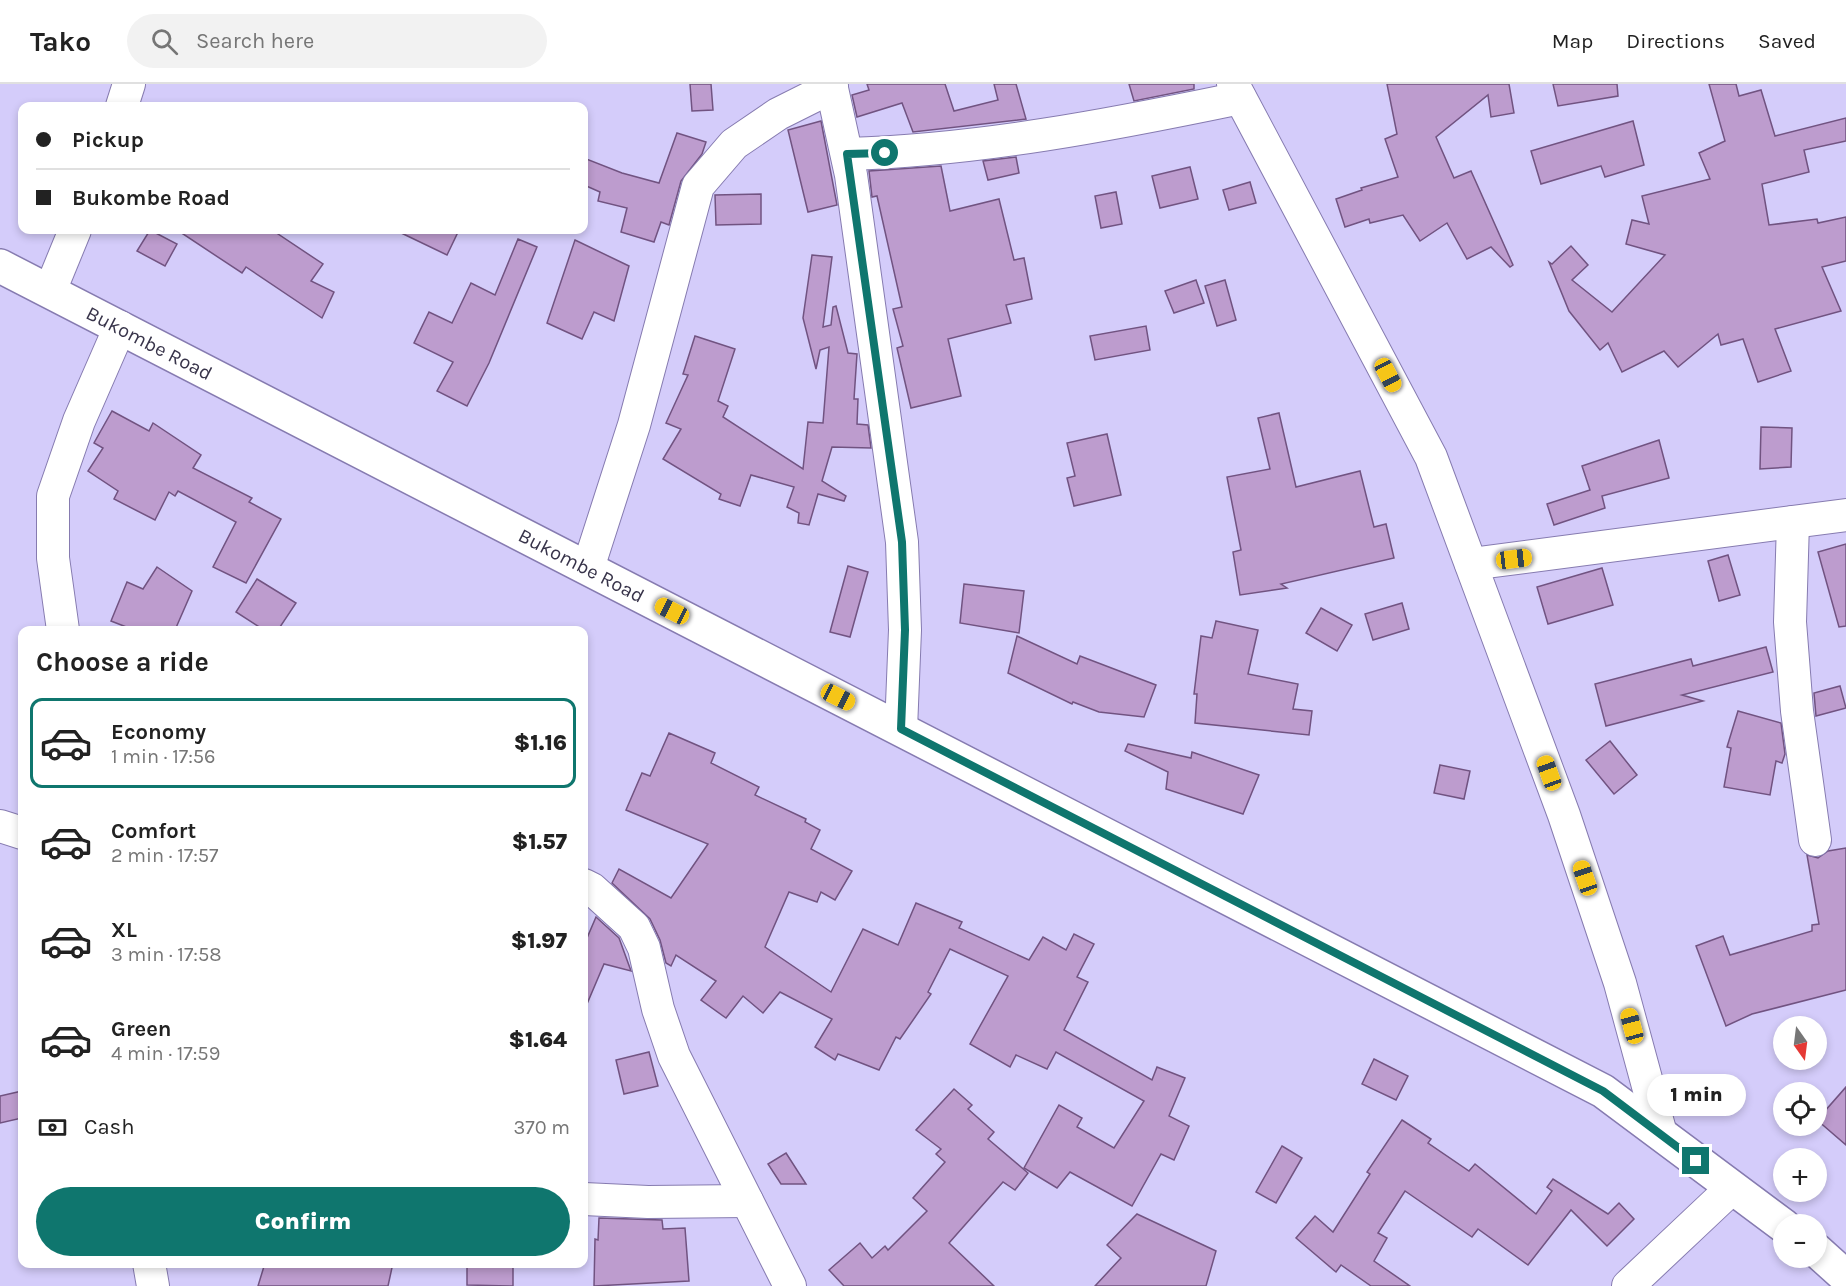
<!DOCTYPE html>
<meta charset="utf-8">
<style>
body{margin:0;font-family:Karla,sans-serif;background:#f2f2f2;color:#222;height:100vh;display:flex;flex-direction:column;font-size:22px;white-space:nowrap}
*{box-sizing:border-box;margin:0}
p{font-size:20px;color:#767676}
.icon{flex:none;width:33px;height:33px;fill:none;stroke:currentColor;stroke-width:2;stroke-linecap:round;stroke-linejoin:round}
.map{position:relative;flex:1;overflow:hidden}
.panel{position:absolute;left:18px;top:542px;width:570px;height:642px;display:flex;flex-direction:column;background:#fff;border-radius:12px;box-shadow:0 3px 9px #0003}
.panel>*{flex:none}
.top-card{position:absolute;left:18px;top:18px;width:570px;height:132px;border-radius:12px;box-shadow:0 3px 9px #0003;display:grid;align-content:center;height:132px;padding:0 18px;background:#fff}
.needle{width:39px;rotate:166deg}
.buttons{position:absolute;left:1773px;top:932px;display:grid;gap:12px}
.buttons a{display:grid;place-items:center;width:54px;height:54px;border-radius:50%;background:#fff;box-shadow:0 3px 9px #0003;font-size:30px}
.end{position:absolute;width:27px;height:27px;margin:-14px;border:8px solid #0f766e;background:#fff;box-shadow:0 0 0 3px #fff}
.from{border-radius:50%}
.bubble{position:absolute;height:42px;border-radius:21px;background:#fff;box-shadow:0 3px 9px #0003;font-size:20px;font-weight:800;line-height:42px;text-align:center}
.car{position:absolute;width:18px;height:36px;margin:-18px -9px;border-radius:8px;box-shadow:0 0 4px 2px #0007;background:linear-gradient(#f5c518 24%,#345 0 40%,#f5c518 0 76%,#345 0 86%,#f5c518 0)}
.top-card b{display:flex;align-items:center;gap:21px;height:57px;font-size:22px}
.top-card b+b{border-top:2px solid #e0e0e0}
.top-card i{width:15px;height:15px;background:#222}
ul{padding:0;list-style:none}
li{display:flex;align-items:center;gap:18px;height:90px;margin:0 12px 9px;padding:0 6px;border:3px solid transparent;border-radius:12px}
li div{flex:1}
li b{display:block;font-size:22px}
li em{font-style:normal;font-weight:800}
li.current{border-color:#0f766e}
li>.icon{width:54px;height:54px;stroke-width:1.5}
h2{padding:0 18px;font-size:27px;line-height:72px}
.pay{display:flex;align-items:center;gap:15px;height:66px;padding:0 18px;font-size:22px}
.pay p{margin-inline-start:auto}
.action{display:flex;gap:12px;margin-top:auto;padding:12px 18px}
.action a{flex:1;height:69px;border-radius:36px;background:#0f766e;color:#fff;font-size:24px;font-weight:800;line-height:69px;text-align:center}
header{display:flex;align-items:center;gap:36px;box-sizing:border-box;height:84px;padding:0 30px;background:#fff;border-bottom:2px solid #e0e0e0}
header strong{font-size:28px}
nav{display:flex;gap:33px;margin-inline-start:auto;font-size:21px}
.search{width:420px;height:54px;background:#f2f2f2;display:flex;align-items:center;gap:15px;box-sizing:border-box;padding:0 21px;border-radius:33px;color:#767676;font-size:22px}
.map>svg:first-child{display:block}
.building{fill:#bd9cce;stroke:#715381;stroke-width:1.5}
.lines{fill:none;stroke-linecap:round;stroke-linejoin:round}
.minor-casing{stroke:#867bb0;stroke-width:34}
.secondary-casing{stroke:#867bb0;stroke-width:36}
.minor{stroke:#fff;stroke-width:32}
.secondary{stroke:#fff;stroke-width:33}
.route{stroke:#0f766e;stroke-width:8}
.labels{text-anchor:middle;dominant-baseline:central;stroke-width:4.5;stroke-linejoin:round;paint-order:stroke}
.street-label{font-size:20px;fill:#38344a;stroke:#f4f2fe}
</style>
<header>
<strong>Tako</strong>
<div class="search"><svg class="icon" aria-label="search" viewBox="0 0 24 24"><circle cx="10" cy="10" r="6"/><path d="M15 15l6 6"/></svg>Search here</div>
<nav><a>Map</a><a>Directions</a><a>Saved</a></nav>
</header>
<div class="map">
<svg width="1846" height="1202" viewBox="0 0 1846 1202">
<rect width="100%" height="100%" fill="#d4ccfa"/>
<g class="building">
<path d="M 690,0 L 711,0 L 713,26 L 692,27 Z"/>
<path d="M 867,0 L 945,0 L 954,27 L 998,16 L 994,0 L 1016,0 L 1026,35 L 913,48 L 902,19 L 857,33 L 852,11 L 869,6 Z"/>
<path d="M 1129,0 L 1194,0 L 1194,5 L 1134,17 Z"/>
<path d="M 1387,0 L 1509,0 L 1514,29 L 1491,33 L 1488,11 L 1436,53 L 1454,94 L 1471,87 L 1513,181 L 1510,183 L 1491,163 L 1467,175 L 1447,139 L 1420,157 L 1403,131 L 1370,139 L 1369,135 L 1345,143 L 1336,115 L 1362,106 L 1361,104 L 1398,93 L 1385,55 L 1397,50 Z"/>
<path d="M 1553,0 L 1617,0 L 1618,12 L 1558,22 Z"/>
<path d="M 1709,0 L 1736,0 L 1739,12 L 1761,6 L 1775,52 L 1846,34 L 1846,57 L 1804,66 L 1809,88 L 1762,100 L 1769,141 L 1817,135 L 1818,139 L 1846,133 L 1846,177 L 1822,183 L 1841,227 L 1775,245 L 1791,287 L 1758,298 L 1743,255 L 1721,261 L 1718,250 L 1678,283 L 1664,267 L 1622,288 L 1608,259 L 1600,266 L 1569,227 L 1549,178 L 1552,180 L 1571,162 L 1588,181 L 1572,196 L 1612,228 L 1665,171 L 1626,160 L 1632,136 L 1649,140 L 1642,112 L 1710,95 L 1699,69 L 1725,57 Z"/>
<path d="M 821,37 L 837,121 L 808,128 L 788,46 Z"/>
<path d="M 1633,37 L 1644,81 L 1605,93 L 1601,82 L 1541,100 L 1531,67 Z"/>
<path d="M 677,49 L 706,58 L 702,70 L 681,97 L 669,141 L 661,138 L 654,158 L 621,148 L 627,124 L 598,117 L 600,108 L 584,101 L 584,74 L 622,89 L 659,99 Z"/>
<path d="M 1016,73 L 1019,89 L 988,96 L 983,77 Z"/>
<path d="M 941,82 L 950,127 L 999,115 L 1014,176 L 1024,174 L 1032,215 L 1006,221 L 1011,239 L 948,255 L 961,312 L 911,324 L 897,264 L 903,262 L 893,225 L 902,223 L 877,112 L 872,113 L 869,87 Z"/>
<path d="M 1190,83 L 1198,115 L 1160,124 L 1152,92 Z"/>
<path d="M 1250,98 L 1256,119 L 1229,126 L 1223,106 Z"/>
<path d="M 1116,108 L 1122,140 L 1101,144 L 1095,112 Z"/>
<path d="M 761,110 L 761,140 L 716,141 L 715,111 Z"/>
<path d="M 150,146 L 177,160 L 165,182 L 137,167 Z"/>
<path d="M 177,146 L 272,146 L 323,180 L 311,197 L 334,208 L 322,234 L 246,183 L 242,189 Z"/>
<path d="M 395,146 L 459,146 L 447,171 Z"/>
<path d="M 518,155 L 537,163 L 489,279 L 467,322 L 437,307 L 453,278 L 414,259 L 429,228 L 452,239 L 471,199 L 495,211 Z"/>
<path d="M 575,156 L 629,182 L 614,237 L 594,228 L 582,255 L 547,239 Z"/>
<path d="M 812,171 L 832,173 L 823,243 L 831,241 L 833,223 L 836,222 L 848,269 L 857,270 L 854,315 L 858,315 L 857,340 L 868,341 L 871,364 L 832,363 L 822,397 L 846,412 L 844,417 L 818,410 L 809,441 L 798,439 L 799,429 L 787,423 L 794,403 L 751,391 L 740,422 L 719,415 L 721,410 L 663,375 L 681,345 L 666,339 L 688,291 L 683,290 L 695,252 L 735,265 L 718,317 L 728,322 L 723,333 L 803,385 L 808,338 L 823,339 L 829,263 L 820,266 L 816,285 L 803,234 Z"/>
<path d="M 1196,196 L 1204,219 L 1174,229 L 1165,207 Z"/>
<path d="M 1225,196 L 1236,236 L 1217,242 L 1205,202 Z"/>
<path d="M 1146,242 L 1150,266 L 1095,276 L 1090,252 Z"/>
<path d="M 112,327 L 149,347 L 153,339 L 201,371 L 193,384 L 252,414 L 249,418 L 281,435 L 246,499 L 213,483 L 236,438 L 178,407 L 175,412 L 169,408 L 155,436 L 114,415 L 118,407 L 88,387 L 103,364 L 94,359 Z"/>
<path d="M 1279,329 L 1296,403 L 1360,387 L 1374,443 L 1386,440 L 1394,474 L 1281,500 L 1287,504 L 1240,511 L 1233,468 L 1241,466 L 1227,393 L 1270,385 L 1258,334 Z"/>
<path d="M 1761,343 L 1792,344 L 1791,383 L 1760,385 Z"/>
<path d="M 1107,350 L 1121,411 L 1074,422 L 1067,394 L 1075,392 L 1067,359 Z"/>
<path d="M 1659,356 L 1669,394 L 1602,412 L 1605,424 L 1554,441 L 1547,420 L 1590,406 L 1582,382 Z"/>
<path d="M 1846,460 L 1846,542 L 1839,543 L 1818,468 Z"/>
<path d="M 1728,471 L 1740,511 L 1719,517 L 1708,477 Z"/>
<path d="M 848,482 L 868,488 L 850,553 L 830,548 Z"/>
<path d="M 157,483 L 192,507 L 175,546 L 134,546 L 111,537 L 127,498 L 143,505 Z"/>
<path d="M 1602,484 L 1613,521 L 1548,540 L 1537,503 Z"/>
<path d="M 257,495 L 296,519 L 278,546 L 264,546 L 236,528 Z"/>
<path d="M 964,500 L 1024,507 L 1019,549 L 960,539 Z"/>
<path d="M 1402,519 L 1409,545 L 1373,556 L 1365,530 Z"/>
<path d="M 1321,524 L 1352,541 L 1337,567 L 1306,549 Z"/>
<path d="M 1216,537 L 1258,546 L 1248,590 L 1298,600 L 1293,625 L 1312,627 L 1309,651 L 1195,639 L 1197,610 L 1194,610 L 1201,552 L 1212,554 Z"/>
<path d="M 1017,552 L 1077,580 L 1080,572 L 1156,601 L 1144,633 L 1099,628 L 1073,618 L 1072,620 L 1008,589 Z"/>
<path d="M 1766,563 L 1773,588 L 1682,611 L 1703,617 L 1606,642 L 1595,600 L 1691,575 L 1693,582 Z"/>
<path d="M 1840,602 L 1846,624 L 1816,632 L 1814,609 Z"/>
<path d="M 1738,627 L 1781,639 L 1785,670 L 1782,679 L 1776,677 L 1770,711 L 1724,703 L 1731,664 L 1727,663 Z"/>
<path d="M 669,649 L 715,669 L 711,679 L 759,703 L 755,711 L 806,735 L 805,738 L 820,746 L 811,765 L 852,787 L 835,816 L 821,808 L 817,818 L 789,808 L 765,863 L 831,908 L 863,845 L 898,861 L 916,819 L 962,838 L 959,844 L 1029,876 L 1043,853 L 1066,866 L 1074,850 L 1094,860 L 1077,893 L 1088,898 L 1064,946 L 1152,996 L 1157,983 L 1185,994 L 1169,1032 L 1189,1042 L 1174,1076 L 1161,1070 L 1132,1122 L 1070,1088 L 1057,1104 L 1024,1084 L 1059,1021 L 1082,1034 L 1077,1043 L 1114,1064 L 1144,1017 L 1056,968 L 1047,985 L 1016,971 L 1010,983 L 970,960 L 1008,892 L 950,865 L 928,908 L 931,910 L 900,955 L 896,953 L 879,986 L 838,970 L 835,976 L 815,963 L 832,935 L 780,908 L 763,929 L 743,912 L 726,934 L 701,916 L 716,897 L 676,871 L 671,882 L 666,879 L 660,856 L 650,835 L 612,799 L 619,785 L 671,814 L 708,760 L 626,726 L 642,689 L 650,692 Z"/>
<path d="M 1610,657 L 1637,691 L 1614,710 L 1586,676 Z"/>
<path d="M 1128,660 L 1191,674 L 1192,668 L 1259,691 L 1243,730 L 1166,705 L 1168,688 L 1125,667 Z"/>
<path d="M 1440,681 L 1470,687 L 1464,715 L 1434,709 Z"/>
<path d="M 1846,764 L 1846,906 L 1752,930 L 1726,942 L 1696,862 L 1723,852 L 1730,871 L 1812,847 L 1812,841 L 1819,840 L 1807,771 L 1818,774 L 1828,767 Z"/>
<path d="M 596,833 L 619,854 L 631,887 L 604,880 L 584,927 L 584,861 Z"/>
<path d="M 649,968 L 658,1002 L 624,1010 L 616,976 Z"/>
<path d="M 1374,975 L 1408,992 L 1396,1016 L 1362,1000 Z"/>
<path d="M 1846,1003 L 1846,1061 L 1817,1036 Z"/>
<path d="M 954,1005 L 972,1021 L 968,1025 L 994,1048 L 988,1055 L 1028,1089 L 1015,1106 L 1003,1098 L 949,1159 L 994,1202 L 844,1202 L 829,1186 L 860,1159 L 872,1174 L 885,1162 L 888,1166 L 927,1127 L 913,1114 L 945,1078 L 936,1070 L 941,1065 L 916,1046 Z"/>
<path d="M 22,1007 L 22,1034 L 0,1039 L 0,1012 Z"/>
<path d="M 1402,1036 L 1431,1055 L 1428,1059 L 1469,1087 L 1475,1080 L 1536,1130 L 1552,1107 L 1547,1103 L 1553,1095 L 1608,1130 L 1619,1119 L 1634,1135 L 1607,1162 L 1571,1126 L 1528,1181 L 1478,1145 L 1472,1153 L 1405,1107 L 1378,1149 L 1387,1154 L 1374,1177 L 1410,1202 L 1371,1202 L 1341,1181 L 1336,1188 L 1296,1154 L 1315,1132 L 1333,1148 L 1370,1090 L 1367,1088 Z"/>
<path d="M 1282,1062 L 1302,1074 L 1276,1119 L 1256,1108 Z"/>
<path d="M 786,1069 L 806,1100 L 781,1100 L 768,1080 Z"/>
<path d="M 1137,1130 L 1216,1167 L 1206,1202 L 1095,1202 L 1121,1174 L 1107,1161 Z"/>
<path d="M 599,1134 L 662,1136 L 663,1145 L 685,1144 L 689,1197 L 594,1202 L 595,1155 L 598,1156 Z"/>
<path d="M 265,1179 L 393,1179 L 388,1202 L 258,1202 Z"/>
<path d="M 467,1179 L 513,1179 L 513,1202 L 467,1201 Z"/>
</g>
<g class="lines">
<g class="minor-casing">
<g id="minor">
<path d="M 831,0 L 851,91 L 902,458 L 905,546 L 901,645"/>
<path d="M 1233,0 L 1431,373 L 1564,731 L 1620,899 L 1661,1050"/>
<path d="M 122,22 L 129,0"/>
<path d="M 847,70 C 980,66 1110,41 1240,14"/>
<path d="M 50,207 L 75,146"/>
<path d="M 1793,438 L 1790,538 L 1797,627 L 1815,756"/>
<path d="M 1471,480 L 1846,431"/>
<path d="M 588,484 L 634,341 L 698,102 L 734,60 L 778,30 L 832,3"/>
<path d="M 63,546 L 53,474 L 53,412 L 79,337 L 120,243"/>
<path d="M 0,742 L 22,749"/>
<path d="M 584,801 L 592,805 L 634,843 L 644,864 L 658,925 L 674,972 L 790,1202"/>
<path d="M 584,1115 L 648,1118 L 747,1117"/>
<path d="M 149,1179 L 153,1202"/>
<path d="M 1628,1202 L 1732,1104"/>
</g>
</g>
<g class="secondary-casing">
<g id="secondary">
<path id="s1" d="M 0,182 L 1603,1007 L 1784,1142"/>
<path d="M 1816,1166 L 1846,1193"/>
</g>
</g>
<use href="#minor" class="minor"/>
<use href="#secondary" class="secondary"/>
</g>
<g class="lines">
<path class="route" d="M 885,69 L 847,70 L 902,458 L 905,546 L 901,645 L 1603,1007 L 1696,1077"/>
</g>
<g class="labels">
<g class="street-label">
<text stroke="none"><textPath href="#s1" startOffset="168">Bukombe Road</textPath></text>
<text stroke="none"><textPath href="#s1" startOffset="654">Bukombe Road</textPath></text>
</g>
</g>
</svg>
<div class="buttons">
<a><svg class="needle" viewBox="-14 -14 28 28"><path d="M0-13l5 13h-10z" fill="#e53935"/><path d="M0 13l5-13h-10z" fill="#767676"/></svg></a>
<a><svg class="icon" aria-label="locate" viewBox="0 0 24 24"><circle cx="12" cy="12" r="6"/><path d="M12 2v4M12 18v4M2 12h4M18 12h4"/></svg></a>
<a>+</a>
<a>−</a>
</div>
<i class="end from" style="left:885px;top:69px"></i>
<i class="end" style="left:1696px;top:1077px"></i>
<div class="bubble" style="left:1647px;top:990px;width:99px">1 min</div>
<i class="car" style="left:1388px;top:291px;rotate:152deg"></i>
<i class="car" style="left:1514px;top:475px;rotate:83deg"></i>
<i class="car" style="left:672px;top:527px;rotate:297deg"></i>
<i class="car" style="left:838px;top:613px;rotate:117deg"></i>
<i class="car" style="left:1549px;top:689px;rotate:340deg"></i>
<i class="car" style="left:1585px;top:794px;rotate:341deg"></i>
<i class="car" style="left:1632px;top:942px;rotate:345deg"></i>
<div class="top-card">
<b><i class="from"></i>Pickup</b>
<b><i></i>Bukombe Road</b>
</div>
<section class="panel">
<h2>Choose a ride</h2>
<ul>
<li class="current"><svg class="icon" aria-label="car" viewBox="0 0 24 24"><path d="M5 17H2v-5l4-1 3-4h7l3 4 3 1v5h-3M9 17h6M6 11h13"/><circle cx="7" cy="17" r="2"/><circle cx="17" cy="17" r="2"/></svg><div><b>Economy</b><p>1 min · 17:56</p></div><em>$1.16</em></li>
<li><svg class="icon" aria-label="car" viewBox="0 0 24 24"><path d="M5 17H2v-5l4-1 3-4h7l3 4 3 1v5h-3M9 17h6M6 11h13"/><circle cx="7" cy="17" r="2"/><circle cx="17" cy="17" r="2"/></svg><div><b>Comfort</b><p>2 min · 17:57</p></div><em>$1.57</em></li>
<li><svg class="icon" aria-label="car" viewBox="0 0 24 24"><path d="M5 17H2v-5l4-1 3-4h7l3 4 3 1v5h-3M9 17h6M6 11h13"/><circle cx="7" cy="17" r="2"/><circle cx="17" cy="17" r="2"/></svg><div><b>XL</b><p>3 min · 17:58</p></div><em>$1.97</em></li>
<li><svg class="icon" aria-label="car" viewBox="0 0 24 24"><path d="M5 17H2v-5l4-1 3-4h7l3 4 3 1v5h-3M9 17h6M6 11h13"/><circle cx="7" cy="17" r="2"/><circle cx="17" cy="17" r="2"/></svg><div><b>Green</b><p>4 min · 17:59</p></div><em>$1.64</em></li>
</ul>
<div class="pay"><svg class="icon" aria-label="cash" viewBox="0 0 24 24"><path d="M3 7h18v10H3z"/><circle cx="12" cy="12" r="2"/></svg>Cash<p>370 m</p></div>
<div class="action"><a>Confirm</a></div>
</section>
</div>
